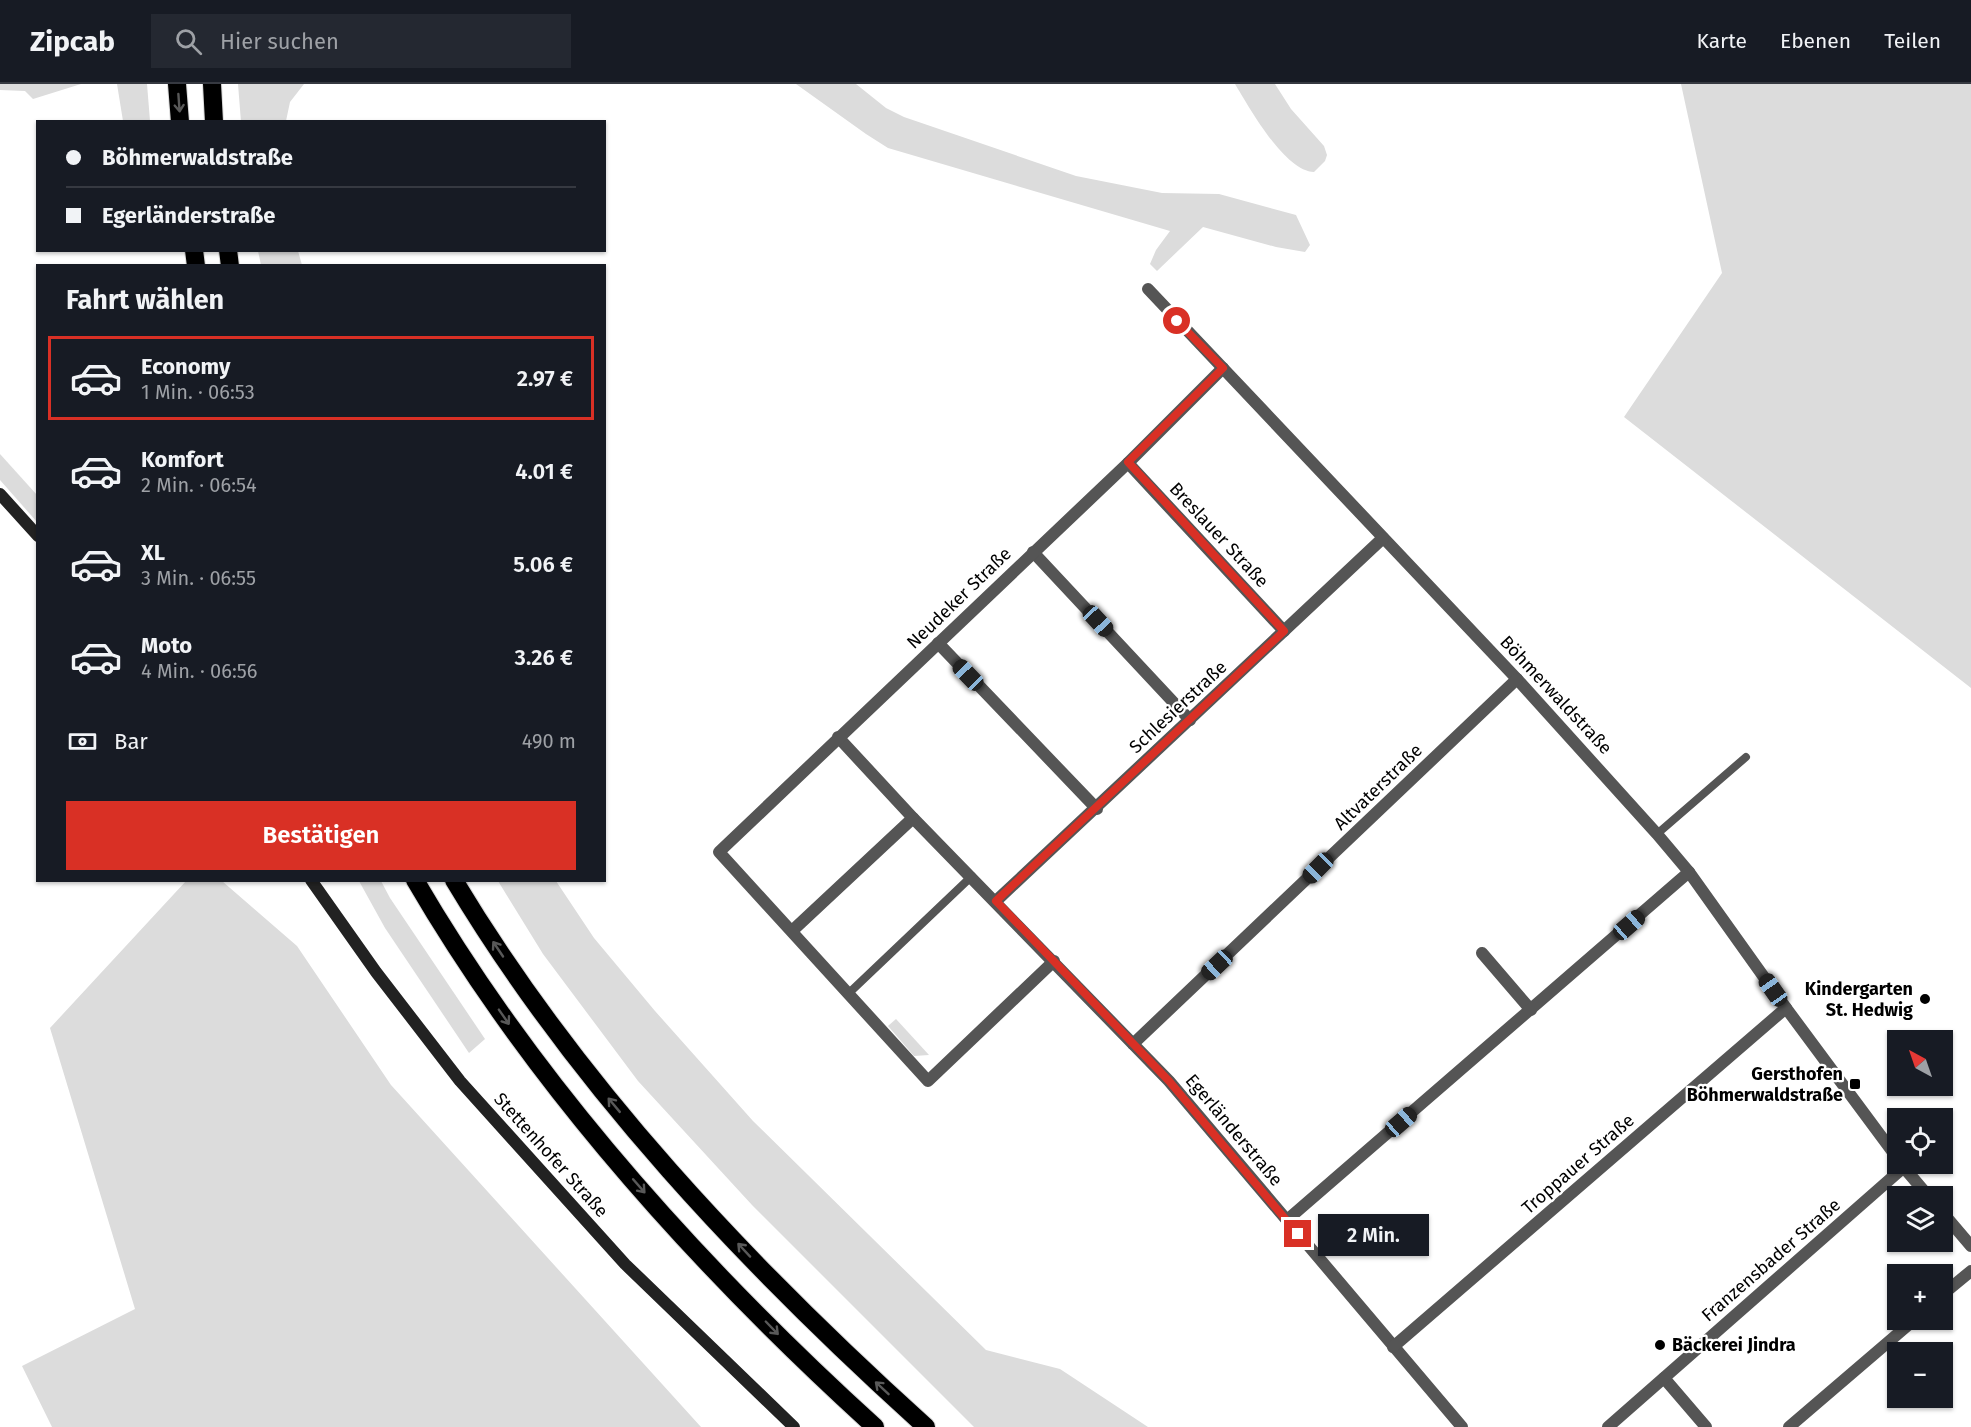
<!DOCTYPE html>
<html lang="de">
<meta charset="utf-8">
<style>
body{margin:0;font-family:"Fira Sans",sans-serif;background:#242831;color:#f1f3f6;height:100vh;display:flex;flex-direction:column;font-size:22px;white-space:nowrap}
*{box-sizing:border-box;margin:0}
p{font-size:20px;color:#9ea1a6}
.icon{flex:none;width:33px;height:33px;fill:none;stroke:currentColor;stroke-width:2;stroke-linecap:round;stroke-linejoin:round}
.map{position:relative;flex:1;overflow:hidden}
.details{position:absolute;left:36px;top:180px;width:570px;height:618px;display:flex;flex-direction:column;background:#171b24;border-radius:0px;box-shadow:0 2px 4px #0004}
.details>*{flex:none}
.top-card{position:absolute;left:36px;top:36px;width:570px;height:132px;border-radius:0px;box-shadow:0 2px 4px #0004;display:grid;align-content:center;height:132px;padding:0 30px;background:#171b24}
.needle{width:39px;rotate:320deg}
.tools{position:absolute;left:1887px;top:946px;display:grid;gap:12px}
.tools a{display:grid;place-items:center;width:66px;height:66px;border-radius:0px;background:#171b24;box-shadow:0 2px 4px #0004;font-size:30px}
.end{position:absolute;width:27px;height:27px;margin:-14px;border:8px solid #d93025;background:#fff;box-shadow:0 0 0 3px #fff}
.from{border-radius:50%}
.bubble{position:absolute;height:42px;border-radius:0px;background:#171b24;box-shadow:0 2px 4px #0004;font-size:20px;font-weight:600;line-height:42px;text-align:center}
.car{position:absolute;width:18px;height:36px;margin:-18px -9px;border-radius:8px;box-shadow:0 0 4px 2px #0007;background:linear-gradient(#222 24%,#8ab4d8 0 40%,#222 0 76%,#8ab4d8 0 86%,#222 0)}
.top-card b{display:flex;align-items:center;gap:21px;height:57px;font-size:22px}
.top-card b+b{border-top:2px solid #363941}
.top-card i{width:15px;height:15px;background:#f1f3f6}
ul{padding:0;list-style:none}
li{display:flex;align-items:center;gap:18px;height:84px;margin:0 12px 9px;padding:0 18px;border:3px solid transparent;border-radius:0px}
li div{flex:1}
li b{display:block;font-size:22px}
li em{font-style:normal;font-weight:600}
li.on{border-color:#d93025}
li>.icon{width:54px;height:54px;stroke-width:1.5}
h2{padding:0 30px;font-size:27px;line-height:72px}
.pay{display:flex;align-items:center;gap:15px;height:66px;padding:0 30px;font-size:22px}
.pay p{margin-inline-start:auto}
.cta{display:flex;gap:12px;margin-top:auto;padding:12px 30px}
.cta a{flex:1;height:69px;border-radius:0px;background:#d93025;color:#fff;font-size:24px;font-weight:600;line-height:69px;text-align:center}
header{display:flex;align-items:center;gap:36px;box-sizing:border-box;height:84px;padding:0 30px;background:#171b24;border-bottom:2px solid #363941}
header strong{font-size:28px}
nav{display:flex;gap:33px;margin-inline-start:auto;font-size:21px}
.search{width:420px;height:54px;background:#242831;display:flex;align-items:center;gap:15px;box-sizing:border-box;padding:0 21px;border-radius:0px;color:#9ea1a6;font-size:22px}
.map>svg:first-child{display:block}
.green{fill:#dcdcdc}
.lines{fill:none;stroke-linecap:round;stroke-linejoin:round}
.highway-casing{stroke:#dbdbdb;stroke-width:20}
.lane{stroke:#555;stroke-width:8}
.street{stroke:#555;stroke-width:12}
.secondary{stroke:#222;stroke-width:12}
.highway{stroke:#000;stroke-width:18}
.oneway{stroke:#595959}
.route{stroke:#d93025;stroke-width:8}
.poi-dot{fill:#000;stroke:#fff;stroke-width:2}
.labels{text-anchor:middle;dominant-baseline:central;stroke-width:4.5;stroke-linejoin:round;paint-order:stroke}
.street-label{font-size:18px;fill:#000;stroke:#fff}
.poi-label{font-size:18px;font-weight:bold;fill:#000;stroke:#fff;text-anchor:end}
</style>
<header>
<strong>Zipcab</strong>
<div class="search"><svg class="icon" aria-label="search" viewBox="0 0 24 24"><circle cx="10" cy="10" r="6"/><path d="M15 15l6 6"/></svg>Hier suchen</div>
<nav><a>Karte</a><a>Ebenen</a><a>Teilen</a></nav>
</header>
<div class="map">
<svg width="1971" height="1343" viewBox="0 0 1971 1343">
<rect width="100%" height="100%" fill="#fff"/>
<g class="green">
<path d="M 0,0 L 81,0 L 33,15 L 25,7 L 0,6 Z"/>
<path d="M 117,0 L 147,0 L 150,37 L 123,37 Z"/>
<path d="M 238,0 L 304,0 L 290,18 L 286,37 L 241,38 Z"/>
<path d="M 796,0 L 856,0 L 886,24 L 904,33 L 1076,92 L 1162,109 L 1219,110 L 1296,131 L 1310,161 L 1305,168 L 1276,163 L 1203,143 L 1157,187 L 1150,180 L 1156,166 L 1170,147 L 888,64 L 866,50 Z"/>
<path d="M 1235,0 L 1275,0 L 1291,25 L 1324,62 L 1327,71 L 1325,77 L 1314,88 C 1285,88 1249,23 1235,0 Z"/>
<path d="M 1681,0 L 1971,0 L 1971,604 L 1624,333 L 1722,189 Z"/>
<path d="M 258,167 L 298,167 L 302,181 L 261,181 Z"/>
<path d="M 0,370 L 37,411 L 37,438 L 0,396 Z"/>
<path d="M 186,797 L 222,797 L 297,862 L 391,1001 L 701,1343 L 52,1343 L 22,1282 L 135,1225 L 50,944 Z"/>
<path d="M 359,797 L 381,797 L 390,814 L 485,955 L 469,969 L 385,844 Z"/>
<path d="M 498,797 L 556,797 L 594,854 L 655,927 L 753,1037 L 986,1266 L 1060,1285 L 1148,1343 L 974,1343 L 752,1121 L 638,997 L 543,870 Z"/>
<path d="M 896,935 L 929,971 L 914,972 L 888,942 Z"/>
</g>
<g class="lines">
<g class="highway-casing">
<g id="highway">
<path d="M 177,0 L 180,38"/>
<path d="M 212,0 L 214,38"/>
<path d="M 194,166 L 196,182"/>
<path d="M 228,166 L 230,182"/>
<path d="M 415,796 C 535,1002 699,1183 875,1343"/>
<path d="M 454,796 C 578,1003 748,1182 926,1343"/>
</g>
</g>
<g class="lane">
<path d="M 1657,750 L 1746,673"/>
<path d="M 849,909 L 972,792"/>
</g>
<g class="street">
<path d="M 1148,205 L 1517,595 L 1657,750 L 1689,788 L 1786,924 L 1898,1075"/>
<path d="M 1128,379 L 1284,547"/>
<path d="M 1033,468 L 1190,636"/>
<path d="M 938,559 L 1097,725"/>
<path d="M 838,653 L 913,734 L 1169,997 L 1462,1343"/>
<path d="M 996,817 L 1383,454"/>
<path d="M 792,847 L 913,734"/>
<path d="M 1482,869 L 1531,926"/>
<path d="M 1054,877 L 928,997 L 719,768 L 1128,379 L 1223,284"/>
<path d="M 1133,960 L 1517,595"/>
<path d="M 1901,1080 L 1929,1113"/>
<path d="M 1942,1128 L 1971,1162"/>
<path d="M 1287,1136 L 1689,788"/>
<path d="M 1942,1211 L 1971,1187"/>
<path d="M 1393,1263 L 1786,924"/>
<path d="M 1664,1294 L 1706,1343"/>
<path d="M 1608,1343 L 1904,1083"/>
<path d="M 1789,1343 L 1914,1236"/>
</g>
<g class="secondary">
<path d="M 0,410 L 38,452"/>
<path d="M 311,796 L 376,888 L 460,997 L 625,1180 L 794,1343"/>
</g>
<use href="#highway" class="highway"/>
</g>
<defs><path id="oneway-shaft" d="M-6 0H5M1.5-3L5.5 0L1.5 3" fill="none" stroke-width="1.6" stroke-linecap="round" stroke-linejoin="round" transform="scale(1.5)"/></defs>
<g class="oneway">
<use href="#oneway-shaft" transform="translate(179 19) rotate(86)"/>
<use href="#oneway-shaft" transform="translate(498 865) rotate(-124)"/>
<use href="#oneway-shaft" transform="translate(504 933) rotate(55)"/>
<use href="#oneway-shaft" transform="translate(614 1021) rotate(-130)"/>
<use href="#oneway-shaft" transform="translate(639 1102) rotate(49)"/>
<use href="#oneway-shaft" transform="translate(744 1166) rotate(-133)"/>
<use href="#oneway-shaft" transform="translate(772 1244) rotate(46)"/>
<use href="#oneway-shaft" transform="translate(882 1304) rotate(-137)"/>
</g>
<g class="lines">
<path class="route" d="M 1177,237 L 1223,284 L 1128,378 L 1284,547 L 996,817 L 1169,997 L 1298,1150"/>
</g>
<g class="poi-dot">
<circle cx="1925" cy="915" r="6"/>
<rect x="1849" y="994" width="12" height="12" rx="3"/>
<circle cx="1660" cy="1261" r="6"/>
</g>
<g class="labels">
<g class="street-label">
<text transform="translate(1219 451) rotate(47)">Breslauer Straße</text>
<text transform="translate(959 514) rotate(-44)">Neudeker Straße</text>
<text transform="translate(1556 611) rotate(47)">Böhmerwaldstraße</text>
<text transform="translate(1178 623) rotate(-43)">Schlesierstraße</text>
<text transform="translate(1378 703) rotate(-44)">Altvaterstraße</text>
<text transform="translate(1234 1046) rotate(50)">Egerländerstraße</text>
<text transform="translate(551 1071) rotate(48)">Stettenhofer Straße</text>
<text transform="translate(1578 1080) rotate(-41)">Troppauer Straße</text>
<text transform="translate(1771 1176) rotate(-41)">Franzensbader Straße</text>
</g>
<g class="poi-label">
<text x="1913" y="905">Kindergarten<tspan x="1913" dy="21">St. Hedwig</tspan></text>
<text x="1843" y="990">Gersthofen<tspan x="1843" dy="21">Böhmerwaldstraße</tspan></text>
<text x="1672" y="1261" text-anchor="start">Bäckerei Jindra</text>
</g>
</g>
</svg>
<div class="tools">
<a><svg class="needle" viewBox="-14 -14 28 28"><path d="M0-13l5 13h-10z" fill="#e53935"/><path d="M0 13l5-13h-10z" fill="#9ea1a6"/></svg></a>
<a><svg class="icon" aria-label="locate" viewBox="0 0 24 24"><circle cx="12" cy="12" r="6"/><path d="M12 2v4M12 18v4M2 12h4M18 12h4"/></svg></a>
<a><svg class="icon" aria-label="layers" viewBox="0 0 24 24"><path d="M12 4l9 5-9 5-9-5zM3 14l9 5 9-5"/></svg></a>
<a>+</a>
<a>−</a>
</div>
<i class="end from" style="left:1177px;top:237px"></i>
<i class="end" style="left:1298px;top:1150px"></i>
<div class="bubble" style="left:1318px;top:1130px;width:111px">2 Min.</div>
<i class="car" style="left:1098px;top:537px;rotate:137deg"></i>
<i class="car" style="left:968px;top:591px;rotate:316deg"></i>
<i class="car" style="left:1318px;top:784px;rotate:225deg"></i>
<i class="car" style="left:1629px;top:841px;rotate:49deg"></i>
<i class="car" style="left:1217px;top:881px;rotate:227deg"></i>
<i class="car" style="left:1773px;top:906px;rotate:325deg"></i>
<i class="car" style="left:1401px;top:1038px;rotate:49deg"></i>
<div class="top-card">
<b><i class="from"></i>Böhmerwaldstraße</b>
<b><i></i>Egerländerstraße</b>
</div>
<section class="details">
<h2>Fahrt wählen</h2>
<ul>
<li class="on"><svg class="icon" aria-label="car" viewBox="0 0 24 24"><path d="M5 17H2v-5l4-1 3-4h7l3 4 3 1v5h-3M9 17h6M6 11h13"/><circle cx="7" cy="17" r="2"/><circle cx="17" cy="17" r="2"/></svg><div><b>Economy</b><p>1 Min. · 06:53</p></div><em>2.97 €</em></li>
<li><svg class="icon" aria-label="car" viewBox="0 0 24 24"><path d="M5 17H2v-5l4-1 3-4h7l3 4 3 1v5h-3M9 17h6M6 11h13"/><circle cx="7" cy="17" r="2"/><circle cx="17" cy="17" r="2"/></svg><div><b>Komfort</b><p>2 Min. · 06:54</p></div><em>4.01 €</em></li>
<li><svg class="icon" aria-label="car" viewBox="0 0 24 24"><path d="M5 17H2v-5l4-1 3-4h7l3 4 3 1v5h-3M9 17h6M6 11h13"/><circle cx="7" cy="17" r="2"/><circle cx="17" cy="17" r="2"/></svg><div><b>XL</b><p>3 Min. · 06:55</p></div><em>5.06 €</em></li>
<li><svg class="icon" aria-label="car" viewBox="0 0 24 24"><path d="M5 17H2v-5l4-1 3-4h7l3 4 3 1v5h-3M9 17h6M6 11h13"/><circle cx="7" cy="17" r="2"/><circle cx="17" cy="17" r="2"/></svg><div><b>Moto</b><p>4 Min. · 06:56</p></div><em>3.26 €</em></li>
</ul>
<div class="pay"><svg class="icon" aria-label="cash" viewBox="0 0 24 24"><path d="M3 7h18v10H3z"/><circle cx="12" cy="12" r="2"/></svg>Bar<p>490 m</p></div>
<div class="cta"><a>Bestätigen</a></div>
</section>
</div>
